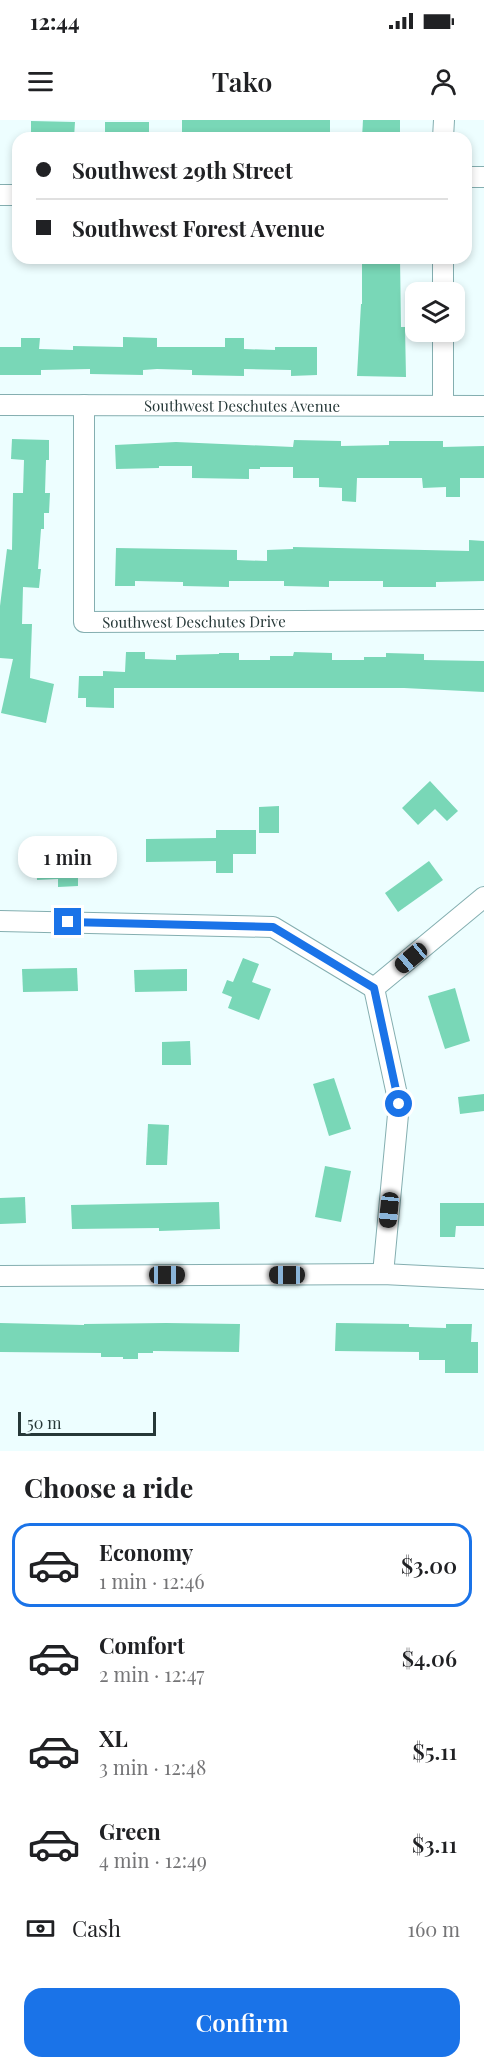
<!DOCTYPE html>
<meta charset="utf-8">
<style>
body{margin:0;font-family:"Playfair Display",serif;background:#f6f6f6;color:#202124;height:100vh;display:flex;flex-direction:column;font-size:22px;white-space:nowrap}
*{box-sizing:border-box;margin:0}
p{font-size:20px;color:#757577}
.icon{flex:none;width:33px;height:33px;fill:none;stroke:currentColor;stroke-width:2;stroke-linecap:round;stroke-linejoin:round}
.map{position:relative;height:1331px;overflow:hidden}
.drawer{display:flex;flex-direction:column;background:#fff;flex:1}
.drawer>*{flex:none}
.banner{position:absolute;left:12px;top:12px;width:460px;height:132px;border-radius:18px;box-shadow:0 3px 9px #0003;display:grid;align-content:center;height:132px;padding:0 24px;background:#fff}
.controls{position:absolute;left:405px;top:162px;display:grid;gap:12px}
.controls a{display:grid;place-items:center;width:60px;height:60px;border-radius:12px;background:#fff;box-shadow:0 3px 9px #0003;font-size:30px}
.scale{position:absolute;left:18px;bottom:15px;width:138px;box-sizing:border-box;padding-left:6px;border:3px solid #263838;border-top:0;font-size:16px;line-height:21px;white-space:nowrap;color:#263838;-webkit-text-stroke:4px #edfeff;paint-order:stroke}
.end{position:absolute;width:27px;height:27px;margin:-14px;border:8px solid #1a73e8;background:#fff;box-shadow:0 0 0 3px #fff}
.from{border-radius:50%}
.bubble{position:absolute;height:42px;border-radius:18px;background:#fff;box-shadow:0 3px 9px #0003;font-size:20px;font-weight:600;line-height:42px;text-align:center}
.car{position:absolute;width:18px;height:36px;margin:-18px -9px;border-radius:8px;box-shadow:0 0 4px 2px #0007;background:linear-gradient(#222 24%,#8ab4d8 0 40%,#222 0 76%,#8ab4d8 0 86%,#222 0)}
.banner b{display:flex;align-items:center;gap:21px;height:57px;font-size:22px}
.banner b+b{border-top:2px solid #e0e0e0}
.banner i{width:15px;height:15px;background:#202124}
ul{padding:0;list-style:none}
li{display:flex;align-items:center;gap:18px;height:84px;margin:0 12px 9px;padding:0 12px;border:3px solid transparent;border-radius:18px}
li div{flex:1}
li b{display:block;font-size:22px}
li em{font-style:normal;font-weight:600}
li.current{border-color:#1a73e8}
li>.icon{width:54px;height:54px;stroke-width:1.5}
h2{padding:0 24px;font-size:27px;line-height:72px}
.pay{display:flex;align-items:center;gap:15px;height:66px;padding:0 24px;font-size:22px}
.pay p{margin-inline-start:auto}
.action{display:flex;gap:12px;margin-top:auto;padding:12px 24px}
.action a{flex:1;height:69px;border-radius:18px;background:#1a73e8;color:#fff;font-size:24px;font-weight:600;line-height:69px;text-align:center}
.status{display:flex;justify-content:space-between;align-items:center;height:42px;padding:0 30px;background:#fff;direction:ltr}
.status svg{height:16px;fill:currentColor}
header{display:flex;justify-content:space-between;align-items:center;height:78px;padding:0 24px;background:#fff;font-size:27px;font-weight:600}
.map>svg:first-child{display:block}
.building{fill:#79d7b7}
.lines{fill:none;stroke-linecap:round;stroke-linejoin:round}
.street-casing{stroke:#84aeb0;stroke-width:22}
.street{stroke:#fff;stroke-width:20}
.route{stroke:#1a73e8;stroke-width:8}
.labels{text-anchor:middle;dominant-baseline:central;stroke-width:4.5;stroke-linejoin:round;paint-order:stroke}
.street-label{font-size:15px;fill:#263838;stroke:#edfeff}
</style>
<div class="status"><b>12:44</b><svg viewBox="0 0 49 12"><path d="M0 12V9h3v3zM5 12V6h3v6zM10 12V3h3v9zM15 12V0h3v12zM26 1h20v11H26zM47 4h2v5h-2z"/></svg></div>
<header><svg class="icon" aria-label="menu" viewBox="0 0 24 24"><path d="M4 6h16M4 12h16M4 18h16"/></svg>Tako<svg class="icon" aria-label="person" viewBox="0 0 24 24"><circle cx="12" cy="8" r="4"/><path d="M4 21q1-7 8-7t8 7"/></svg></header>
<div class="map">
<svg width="484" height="1331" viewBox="0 0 484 1331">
<rect width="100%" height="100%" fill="#edfeff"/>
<g class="building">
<path d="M 182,0 L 330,0 L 330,17 L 267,18 L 267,15 L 228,14 L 228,18 L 182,18 Z"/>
<path d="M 363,0 L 400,0 L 400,18 L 362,18 Z"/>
<path d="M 31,1 L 75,2 L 74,18 L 31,18 Z"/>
<rect x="105" y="2" width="44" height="16"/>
<path d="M 362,138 L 400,138 L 401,207 L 405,207 L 406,257 L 357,256 L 361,184 L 362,184 Z"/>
<path d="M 123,217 L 157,218 L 157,227 L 225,227 L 225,218 L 244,218 L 244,229 L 275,230 L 275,227 L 317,227 L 317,255 L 291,256 L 291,250 L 244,249 L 244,256 L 192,255 L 192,250 L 157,249 L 143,250 L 143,255 L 90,254 L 90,249 L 41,250 L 41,255 L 0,255 L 0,227 L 21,227 L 21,218 L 40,218 L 39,229 L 73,230 L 73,226 L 123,227 Z"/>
<path d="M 12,319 L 49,320 L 49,340 L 46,340 L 45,373 L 50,373 L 49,393 L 44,393 L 44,409 L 41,409 L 38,449 L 41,449 L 39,468 L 23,467 L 22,504 L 32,504 L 30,558 L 54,564 L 46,603 L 1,593 L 13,539 L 0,538 L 0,486 L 7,429 L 12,430 L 13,373 L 23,373 L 24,340 L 11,339 Z"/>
<path d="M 294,320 L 341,321 L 341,326 L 389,325 L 389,321 L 443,321 L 443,327 L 484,326 L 484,358 L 460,358 L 460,377 L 446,377 L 446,367 L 423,368 L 422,358 L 357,358 L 356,382 L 342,381 L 342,368 L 319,367 L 319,358 L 293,358 L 293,347 L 260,347 L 260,349 L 249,349 L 249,359 L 192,358 L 192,346 L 159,346 L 159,348 L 116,349 L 115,325 L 176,322 L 293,327 Z"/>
<path d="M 469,420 L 484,421 L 484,461 L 436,462 L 436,467 L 383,467 L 383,461 L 329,461 L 329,467 L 284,466 L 284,461 L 229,461 L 229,467 L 183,466 L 183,462 L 135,461 L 135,466 L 115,466 L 116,428 L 237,430 L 237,440 L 267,441 L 267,430 L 293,429 L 293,427 L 469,431 Z"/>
<path d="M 126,532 L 145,532 L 145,539 L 176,540 L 176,535 L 219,534 L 219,533 L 239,533 L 239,540 L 270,540 L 270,536 L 293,536 L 294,532 L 332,533 L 332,540 L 364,540 L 364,537 L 386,537 L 386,533 L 424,534 L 424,540 L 484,541 L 484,572 L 404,568 L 114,568 L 114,588 L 86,587 L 86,578 L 78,578 L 79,556 L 103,556 L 103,551 L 125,552 Z"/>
<path d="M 430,661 L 458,691 L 447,701 L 435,689 L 418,705 L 402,688 Z"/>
<path d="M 279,686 L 279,713 L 259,713 L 259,687 Z"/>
<path d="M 216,710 L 256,710 L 256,734 L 233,734 L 233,753 L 216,753 L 216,741 L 146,742 L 146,719 L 216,718 Z"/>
<path d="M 36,736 L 90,736 L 91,757 L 78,757 L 78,766 L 58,767 L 58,759 L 37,760 Z"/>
<path d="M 429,741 L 443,760 L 398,792 L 385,773 Z"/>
<path d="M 243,838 L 259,844 L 252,862 L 271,869 L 259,900 L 228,888 L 232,877 L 222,873 L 227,860 L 233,862 Z"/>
<path d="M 77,848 L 78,871 L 23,872 L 22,849 Z"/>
<path d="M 187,849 L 187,871 L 135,872 L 134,850 Z"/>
<path d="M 455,868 L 470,921 L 445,929 L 428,876 Z"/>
<path d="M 190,921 L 191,945 L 162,945 L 162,922 Z"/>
<path d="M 334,958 L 351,1009 L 329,1016 L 313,964 Z"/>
<path d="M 484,974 L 484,991 L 460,994 L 458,977 Z"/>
<path d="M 148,1004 L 169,1005 L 167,1045 L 146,1045 Z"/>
<path d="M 325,1046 L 351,1051 L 341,1102 L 315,1097 Z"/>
<path d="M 25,1077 L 26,1103 L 0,1104 L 0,1078 Z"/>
<path d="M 219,1082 L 220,1109 L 159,1111 L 159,1108 L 72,1109 L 71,1085 Z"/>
<path d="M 440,1083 L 484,1083 L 484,1106 L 456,1106 L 455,1117 L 440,1117 Z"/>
<path d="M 0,1203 L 84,1205 L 84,1204 L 166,1203 L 240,1204 L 239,1232 L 153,1231 L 153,1233 L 138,1233 L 138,1239 L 123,1239 L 123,1237 L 101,1237 L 101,1233 L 0,1232 Z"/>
<path d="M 336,1203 L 409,1204 L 409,1207 L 446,1208 L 446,1204 L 472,1204 L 471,1222 L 478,1222 L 478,1253 L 445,1253 L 445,1240 L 419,1240 L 419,1232 L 335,1231 Z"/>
</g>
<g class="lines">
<g class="street-casing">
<g id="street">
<path d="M 443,18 L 444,0"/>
<path d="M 466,57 L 484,57"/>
<path d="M 0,75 L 18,75"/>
<path d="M 443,138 L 443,172"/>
<path d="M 443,212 L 443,285"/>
<path id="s1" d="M 0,285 L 484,286"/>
<path id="s2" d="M 84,285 L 84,502 L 484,500"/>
<path d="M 0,801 L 273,807 L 374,868"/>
<path d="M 374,868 L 399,984 L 383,1154"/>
<path d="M 374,868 L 484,777"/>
<path d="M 0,1156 L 383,1154 L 484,1159"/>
</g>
</g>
<use href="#street" class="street"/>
</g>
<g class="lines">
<path class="route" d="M 68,802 L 273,807 L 374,868 L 399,984"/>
</g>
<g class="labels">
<g class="street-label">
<text stroke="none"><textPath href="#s1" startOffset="242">Southwest Deschutes Avenue</textPath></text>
<text stroke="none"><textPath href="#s2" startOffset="327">Southwest Deschutes Drive</textPath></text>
</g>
</g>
</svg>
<div class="controls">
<a><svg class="icon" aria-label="layers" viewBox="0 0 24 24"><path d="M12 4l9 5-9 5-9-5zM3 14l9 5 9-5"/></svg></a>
</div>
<div class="scale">50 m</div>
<i class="end from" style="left:399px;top:984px"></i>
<i class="end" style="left:68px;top:802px"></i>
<div class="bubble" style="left:18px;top:716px;width:99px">1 min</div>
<i class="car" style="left:411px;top:838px;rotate:230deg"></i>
<i class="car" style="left:389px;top:1090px;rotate:186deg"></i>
<i class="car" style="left:167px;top:1155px;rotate:90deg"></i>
<i class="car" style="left:287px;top:1155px;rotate:270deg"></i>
<div class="banner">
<b><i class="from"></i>Southwest 29th Street</b>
<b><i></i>Southwest Forest Avenue</b>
</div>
</div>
<section class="drawer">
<h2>Choose a ride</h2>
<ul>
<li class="current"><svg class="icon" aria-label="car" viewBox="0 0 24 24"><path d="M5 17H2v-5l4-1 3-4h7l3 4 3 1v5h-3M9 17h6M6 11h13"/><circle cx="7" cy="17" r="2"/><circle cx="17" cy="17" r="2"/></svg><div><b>Economy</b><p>1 min · 12:46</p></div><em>$3.00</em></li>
<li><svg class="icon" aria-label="car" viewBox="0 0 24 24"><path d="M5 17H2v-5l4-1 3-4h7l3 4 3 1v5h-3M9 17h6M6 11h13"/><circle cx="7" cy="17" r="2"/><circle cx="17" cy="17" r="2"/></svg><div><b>Comfort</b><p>2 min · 12:47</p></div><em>$4.06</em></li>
<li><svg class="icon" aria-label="car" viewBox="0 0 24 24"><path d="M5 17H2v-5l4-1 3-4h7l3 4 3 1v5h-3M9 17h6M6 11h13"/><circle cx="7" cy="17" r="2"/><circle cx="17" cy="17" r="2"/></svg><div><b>XL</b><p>3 min · 12:48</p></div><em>$5.11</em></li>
<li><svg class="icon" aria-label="car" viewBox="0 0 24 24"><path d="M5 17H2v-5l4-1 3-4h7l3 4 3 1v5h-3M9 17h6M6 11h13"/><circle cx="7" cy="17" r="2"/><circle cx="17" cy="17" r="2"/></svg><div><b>Green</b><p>4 min · 12:49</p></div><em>$3.11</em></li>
</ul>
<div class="pay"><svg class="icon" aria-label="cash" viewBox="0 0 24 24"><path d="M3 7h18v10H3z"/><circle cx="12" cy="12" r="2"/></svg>Cash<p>160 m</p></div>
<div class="action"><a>Confirm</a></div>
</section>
